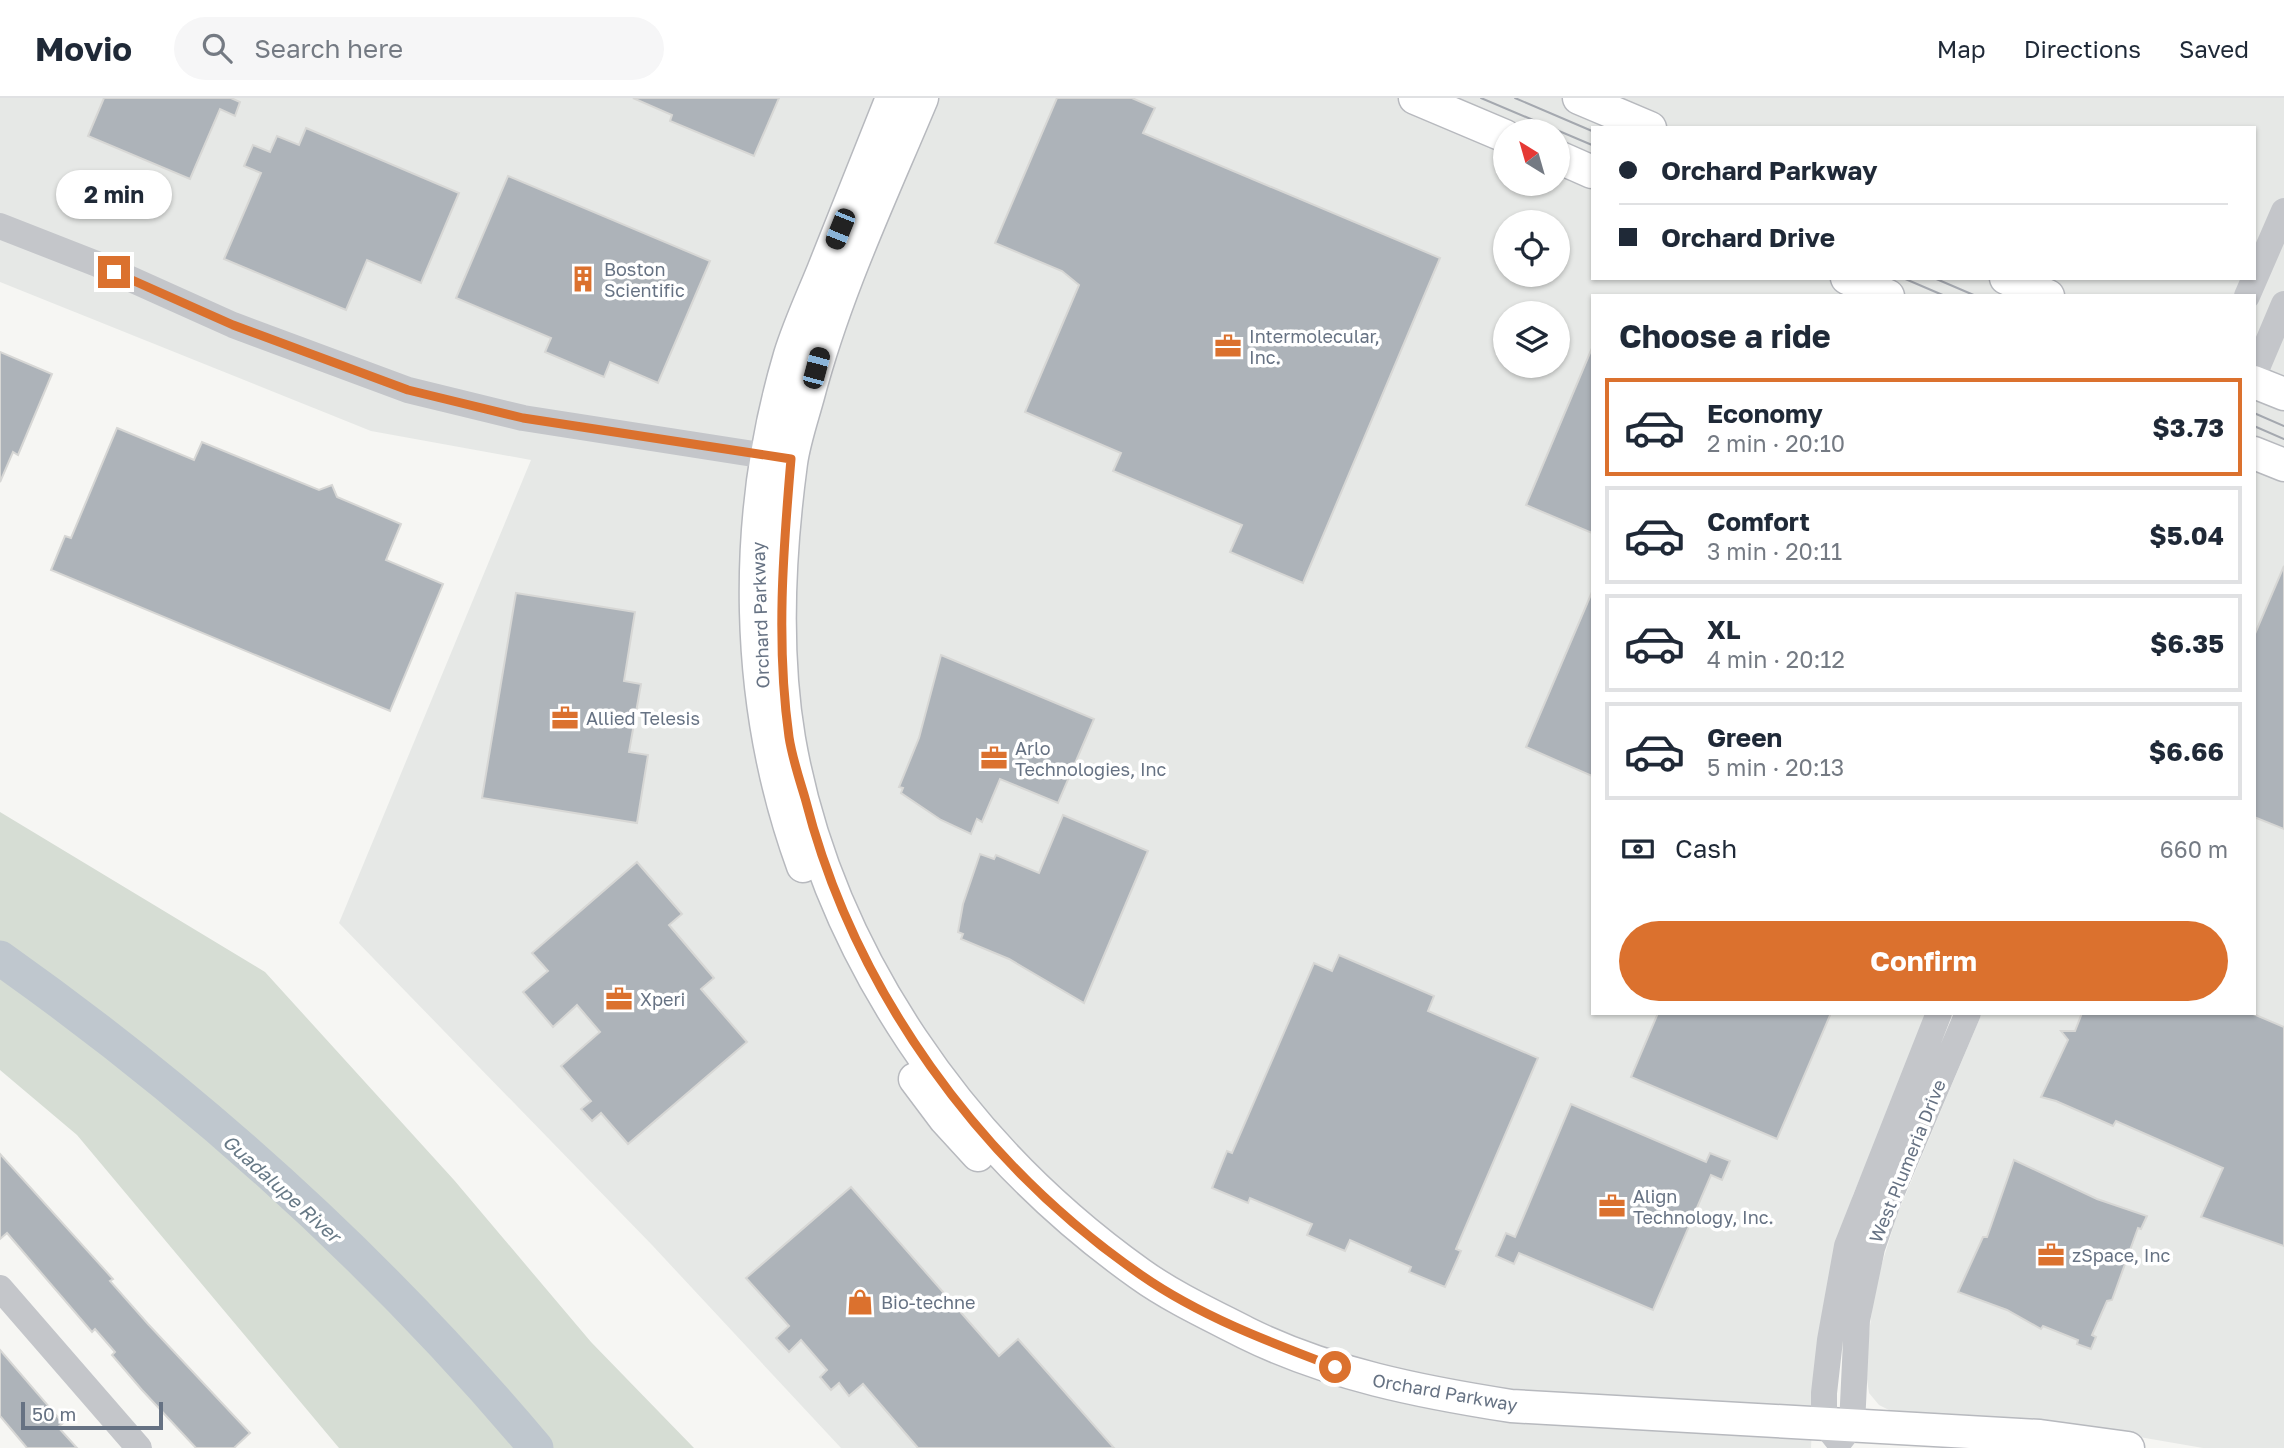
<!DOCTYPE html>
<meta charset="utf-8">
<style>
body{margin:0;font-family:"Golos Text",sans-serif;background:#f6f6f7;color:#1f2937;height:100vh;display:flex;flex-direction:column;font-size:26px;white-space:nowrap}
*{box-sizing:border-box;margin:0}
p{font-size:23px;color:#747a83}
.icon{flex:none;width:38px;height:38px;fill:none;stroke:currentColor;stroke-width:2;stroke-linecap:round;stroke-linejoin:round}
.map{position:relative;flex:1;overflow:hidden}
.panel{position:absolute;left:1591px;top:196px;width:665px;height:721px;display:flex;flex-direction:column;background:#fff;border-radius:0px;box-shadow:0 2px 5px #0004}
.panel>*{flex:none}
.hud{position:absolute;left:1591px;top:28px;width:665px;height:154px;border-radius:0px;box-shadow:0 2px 5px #0004;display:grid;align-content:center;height:154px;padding:0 28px;background:#fff}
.needle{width:46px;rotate:323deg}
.fabs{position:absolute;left:1493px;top:21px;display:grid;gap:14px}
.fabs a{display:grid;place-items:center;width:77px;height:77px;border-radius:50%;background:#fff;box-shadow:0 2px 5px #0004;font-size:35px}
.scale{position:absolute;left:21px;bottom:18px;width:142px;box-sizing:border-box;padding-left:7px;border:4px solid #667283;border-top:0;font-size:19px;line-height:24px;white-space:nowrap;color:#667283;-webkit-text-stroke:5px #fff;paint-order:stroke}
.end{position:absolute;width:32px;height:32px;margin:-16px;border:9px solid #db712e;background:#fff;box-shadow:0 0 0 4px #fff}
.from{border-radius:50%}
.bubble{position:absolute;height:49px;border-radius:24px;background:#fff;box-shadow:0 2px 5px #0004;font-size:23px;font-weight:700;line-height:49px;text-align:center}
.car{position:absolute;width:21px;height:42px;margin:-21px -10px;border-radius:9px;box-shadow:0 0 5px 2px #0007;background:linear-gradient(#222 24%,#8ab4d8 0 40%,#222 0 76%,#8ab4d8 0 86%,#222 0)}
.hud b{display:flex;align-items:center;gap:24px;height:66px;font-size:26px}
.hud b+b{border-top:2px solid #e0e1e3}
.hud i{width:18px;height:18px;background:#1f2937}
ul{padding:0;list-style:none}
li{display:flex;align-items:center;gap:21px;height:98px;margin:0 14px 10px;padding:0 14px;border:4px solid #e0e1e3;border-radius:0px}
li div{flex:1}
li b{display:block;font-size:26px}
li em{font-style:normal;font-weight:700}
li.on{border-color:#db712e}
li>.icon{width:63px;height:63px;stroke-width:1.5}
h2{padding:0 28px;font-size:32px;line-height:84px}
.pay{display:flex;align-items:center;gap:18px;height:77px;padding:0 28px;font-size:26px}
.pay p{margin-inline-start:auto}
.primary-button{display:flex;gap:14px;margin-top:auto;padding:14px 28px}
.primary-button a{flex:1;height:80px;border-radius:42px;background:#db712e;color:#fff;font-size:28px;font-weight:700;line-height:80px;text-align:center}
header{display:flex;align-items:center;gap:42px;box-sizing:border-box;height:98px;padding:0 35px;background:#fff;border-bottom:2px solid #e0e1e3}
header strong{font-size:33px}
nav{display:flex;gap:38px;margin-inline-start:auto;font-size:24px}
.search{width:490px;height:63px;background:#f6f6f7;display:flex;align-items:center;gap:18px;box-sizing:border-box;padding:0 24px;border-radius:38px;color:#747a83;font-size:26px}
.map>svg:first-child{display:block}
.built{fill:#e6e8e6;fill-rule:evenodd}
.green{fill:#d6ddd4}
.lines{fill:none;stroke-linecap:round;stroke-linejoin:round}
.river{stroke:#bfc7ce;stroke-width:35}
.building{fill:#adb3b9;stroke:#d7d7d5;stroke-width:2}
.major-casing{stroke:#b7b9be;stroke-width:35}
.minor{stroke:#c4c6ca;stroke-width:26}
.major{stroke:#fff;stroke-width:32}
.tram{stroke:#a4a8af;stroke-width:2}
.route{stroke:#db712e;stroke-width:9}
.labels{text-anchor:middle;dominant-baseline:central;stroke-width:7;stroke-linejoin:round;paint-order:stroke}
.poi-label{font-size:18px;fill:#667283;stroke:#fff;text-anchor:start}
.street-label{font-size:18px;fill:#667283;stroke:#fff}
.water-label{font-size:19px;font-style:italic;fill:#677986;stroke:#fff}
</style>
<header>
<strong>Movio</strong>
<div class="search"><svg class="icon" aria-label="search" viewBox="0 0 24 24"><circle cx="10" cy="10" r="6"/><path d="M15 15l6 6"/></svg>Search here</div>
<nav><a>Map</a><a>Directions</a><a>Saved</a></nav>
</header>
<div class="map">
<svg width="2284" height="1350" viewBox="0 0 2284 1350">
<rect width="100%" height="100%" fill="#f6f6f3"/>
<path class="built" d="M 0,0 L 2284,0 L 2284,1350 L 2203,1350 L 2122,1336 L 1897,1316 L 1879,1307 L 1869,1295 L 1865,1268 L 1875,1188 L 1897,1117 L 1982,915 L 2254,915 L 2254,198 L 1592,198 L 1592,915 L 1930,915 L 1853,1097 L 1824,1214 L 1814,1284 L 1811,1350 L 841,1350 L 652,1147 L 339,825 L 531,362 L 371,333 L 0,184 ZM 1592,30 L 2254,30 L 2254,180 L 1592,180 ZM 1505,33 L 1558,33 L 1558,86 L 1505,86 ZM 1505,124 L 1558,124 L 1558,177 L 1505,177 ZM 1505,215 L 1558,215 L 1558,268 L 1505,268 Z"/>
<path class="green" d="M 0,714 L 265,874 L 454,1082 L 591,1244 L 694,1350 L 339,1350 L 77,1037 L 0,972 Z"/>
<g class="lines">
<path class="river" d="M 0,860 C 198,1000 380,1165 536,1350"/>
</g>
<g class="building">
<path d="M 104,0 L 231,0 L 240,4 L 235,18 L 220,11 L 190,81 L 88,38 Z"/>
<path d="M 633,0 L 779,0 L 754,58 L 670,23 L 672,17 Z"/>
<path d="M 1057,0 L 1132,0 L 1155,10 L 1143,35 L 1440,160 L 1303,485 L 1230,454 L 1242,427 L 1113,373 L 1121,355 L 1025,314 L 1079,187 L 1062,173 L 995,145 Z"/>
<path d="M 306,30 L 459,95 L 421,185 L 367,162 L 346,212 L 224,161 L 261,75 L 244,68 L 253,47 L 270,54 L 277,38 L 299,47 Z"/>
<path d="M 508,78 L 710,163 L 658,285 L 610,264 L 604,279 L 545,254 L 551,240 L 456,200 Z"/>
<path d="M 1592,250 L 1592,435 L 1526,407 Z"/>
<path d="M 0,254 L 52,276 L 18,357 L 13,354 L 0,384 Z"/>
<path d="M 117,330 L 194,362 L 202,344 L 319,392 L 332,387 L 337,399 L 401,426 L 386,462 L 443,486 L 390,613 L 51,472 L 65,438 L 71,440 Z"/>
<path d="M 2284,468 L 2284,731 L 2254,719 L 2254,538 Z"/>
<path d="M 1592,494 L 1592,678 L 1526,649 Z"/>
<path d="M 516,495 L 635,514 L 624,583 L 641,586 L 629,654 L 648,657 L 637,725 L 482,700 Z"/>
<path d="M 941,557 L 1094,621 L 1058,705 L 1000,681 L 982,724 L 977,721 L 971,736 L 941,722 L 901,695 L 903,690 L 899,689 L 919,640 Z"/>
<path d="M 1063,717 L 1148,753 L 1084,905 L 1009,861 L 961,841 L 963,836 L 958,834 L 963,806 L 980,756 L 994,761 L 996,757 L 1039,775 Z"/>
<path d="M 637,764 L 682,816 L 669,827 L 714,880 L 701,891 L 747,944 L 628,1046 L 601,1015 L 592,1023 L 581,1011 L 591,1003 L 561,968 L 600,934 L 577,907 L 553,929 L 523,894 L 548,873 L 532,855 Z"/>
<path d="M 1339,857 L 1434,898 L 1428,913 L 1538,960 L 1456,1151 L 1461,1153 L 1445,1189 L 1409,1174 L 1411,1169 L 1350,1142 L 1345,1153 L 1307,1137 L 1312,1126 L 1250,1100 L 1248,1105 L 1212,1090 L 1227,1053 L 1232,1055 L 1314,865 L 1332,873 Z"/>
<path d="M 1658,915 L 1831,915 L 1777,1041 L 1631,979 Z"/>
<path d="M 2082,915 L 2251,915 L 2284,929 L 2284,1148 L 2201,1119 L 2223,1070 L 2116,1023 L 2113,1028 L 2056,1003 L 2041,999 L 2068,942 L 2061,933 L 2075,933 Z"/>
<path d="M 1571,1006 L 1706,1064 L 1710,1055 L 1730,1063 L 1722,1082 L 1711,1077 L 1653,1212 L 1519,1155 L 1514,1166 L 1496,1158 L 1506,1135 L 1515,1139 Z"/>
<path d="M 0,1056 L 113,1181 L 110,1183 L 148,1226 L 250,1335 L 234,1350 L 196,1350 L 142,1292 L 112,1257 L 115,1254 L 95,1231 L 92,1234 L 7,1135 L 0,1141 Z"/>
<path d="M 2014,1062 L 2097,1101 L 2147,1118 L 2141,1131 L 2138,1130 L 2112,1202 L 2107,1203 L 2092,1237 L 2096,1239 L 2091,1251 L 2077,1246 L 2078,1242 L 2043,1228 L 2041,1231 L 2007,1212 L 1958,1194 L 1983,1139 L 1987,1139 Z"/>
<path d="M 851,1089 L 999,1258 L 1018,1241 L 1114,1350 L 918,1350 L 863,1286 L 849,1298 L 839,1285 L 831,1292 L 820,1279 L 827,1272 L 801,1242 L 789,1254 L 776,1240 L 789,1228 L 746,1180 Z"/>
<path d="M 0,1252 L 63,1325 L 58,1329 L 77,1350 L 27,1350 L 0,1318 Z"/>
</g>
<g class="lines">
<g class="major-casing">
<g id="major">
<path d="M 922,0 C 881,98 835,195 808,298 C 802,320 794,343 791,365 C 779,454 774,552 789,641 C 827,857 963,1050 1140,1176 C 1172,1199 1211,1217 1246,1235 C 1329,1276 1421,1294 1511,1308 L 2040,1338 L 2128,1350"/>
<path d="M 1415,0 L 1505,38"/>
<path d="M 1579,0 L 1650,30"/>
<path d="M 1558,59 L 1592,74"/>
<path d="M 1847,180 L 1888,198"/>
<path d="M 2006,180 L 2048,198"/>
<path d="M 2254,284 L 2284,296"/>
<path d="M 2254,355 L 2284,367"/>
<path d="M 803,768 C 744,606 741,422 790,257 C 799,228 812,200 823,173 C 846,115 869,58 892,0"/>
<path d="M 915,981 L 945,1021 L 978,1057"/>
</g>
</g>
<g class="minor">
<path d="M 0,128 L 97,166 L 233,227 L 408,292 L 523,320 L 786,361"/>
<path d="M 2247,198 L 2284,113"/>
<path d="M 2254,277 L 2284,206"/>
<path d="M 1939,915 L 1847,1148 L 1830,1242 L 1824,1295 L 1824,1325 L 1839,1344 L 1852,1327 L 1857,1222 L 1872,1150 L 1889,1101 L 1968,915"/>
<path d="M 0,1190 L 139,1350"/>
</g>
<use href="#major" class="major"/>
<g class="tram">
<path d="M 1481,0 L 1592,47"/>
<path d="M 1515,0 L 1592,33"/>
<path d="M 1903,180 L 1945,198"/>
<path d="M 1934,180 L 1976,198"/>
<path d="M 2254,315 L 2284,328"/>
<path d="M 2254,328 L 2284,341"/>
</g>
</g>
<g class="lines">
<path class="route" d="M 114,174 L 233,227 L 408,292 L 523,320 L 791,361 C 783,454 776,546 789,639 C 792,659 799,680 805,700 C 854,892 979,1065 1141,1177 C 1200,1218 1269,1244 1335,1269"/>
</g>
<defs>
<g id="building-bare" transform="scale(2.1)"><path d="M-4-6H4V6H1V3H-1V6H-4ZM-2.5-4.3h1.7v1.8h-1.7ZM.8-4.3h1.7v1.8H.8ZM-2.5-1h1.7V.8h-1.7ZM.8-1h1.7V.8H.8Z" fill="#db712e" stroke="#fff" stroke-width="2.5" paint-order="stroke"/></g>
<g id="office-bare" transform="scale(2.1)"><path d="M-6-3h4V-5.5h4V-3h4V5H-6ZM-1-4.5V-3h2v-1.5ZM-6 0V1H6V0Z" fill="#db712e" stroke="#fff" stroke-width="2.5" paint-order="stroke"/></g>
<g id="shop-bare" transform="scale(2.1)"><path d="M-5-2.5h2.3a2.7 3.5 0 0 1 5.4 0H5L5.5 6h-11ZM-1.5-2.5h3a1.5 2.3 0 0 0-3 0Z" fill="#db712e" stroke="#fff" stroke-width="2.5" paint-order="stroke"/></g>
</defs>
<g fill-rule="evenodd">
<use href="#building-bare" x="583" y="181"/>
<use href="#office-bare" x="1228" y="248"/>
<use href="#office-bare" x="565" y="620"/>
<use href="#office-bare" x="994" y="660"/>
<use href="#office-bare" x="619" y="901"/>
<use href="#office-bare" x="1612" y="1108"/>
<use href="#office-bare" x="2051" y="1157"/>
<use href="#shop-bare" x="860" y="1204"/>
</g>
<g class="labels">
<g class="poi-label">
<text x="604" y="171">Boston<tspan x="604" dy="21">Scientific</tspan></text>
<text x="1249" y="238">Intermolecular,<tspan x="1249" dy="21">Inc.</tspan></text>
<text x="586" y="620">Allied Telesis</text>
<text x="1015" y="650">Arlo<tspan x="1015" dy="21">Technologies, Inc</tspan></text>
<text x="640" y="901">Xperi</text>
<text x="1633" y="1098">Align<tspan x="1633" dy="21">Technology, Inc.</tspan></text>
<text x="2072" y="1157">zSpace, Inc</text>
<text x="881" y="1204">Bio-techne</text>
</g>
<g class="street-label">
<text transform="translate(760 517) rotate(-92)">Orchard Parkway</text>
<text transform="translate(1907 1063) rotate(-68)">West Plumeria Drive</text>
<text transform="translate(1445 1294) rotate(10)">Orchard Parkway</text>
</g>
<g class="water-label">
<text transform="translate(282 1090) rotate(42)">Guadalupe River</text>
</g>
</g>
</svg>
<div class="fabs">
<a><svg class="needle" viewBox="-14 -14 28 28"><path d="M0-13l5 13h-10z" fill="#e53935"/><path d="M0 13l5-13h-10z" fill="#747a83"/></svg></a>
<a><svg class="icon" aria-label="locate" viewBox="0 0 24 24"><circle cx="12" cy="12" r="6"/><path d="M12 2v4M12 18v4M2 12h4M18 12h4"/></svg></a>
<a><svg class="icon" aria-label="layers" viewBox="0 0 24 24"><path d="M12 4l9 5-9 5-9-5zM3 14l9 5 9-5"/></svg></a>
</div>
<div class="scale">50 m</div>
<i class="end from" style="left:1335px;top:1269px"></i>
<i class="end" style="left:114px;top:174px"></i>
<div class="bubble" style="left:56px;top:72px;width:116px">2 min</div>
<i class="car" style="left:840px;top:131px;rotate:202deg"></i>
<i class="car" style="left:816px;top:270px;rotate:15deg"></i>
<div class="hud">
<b><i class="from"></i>Orchard Parkway</b>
<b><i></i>Orchard Drive</b>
</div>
<section class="panel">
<h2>Choose a ride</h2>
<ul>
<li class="on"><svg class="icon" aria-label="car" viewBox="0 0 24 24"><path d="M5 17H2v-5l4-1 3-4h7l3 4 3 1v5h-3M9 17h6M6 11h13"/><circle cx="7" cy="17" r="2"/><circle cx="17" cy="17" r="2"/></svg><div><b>Economy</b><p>2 min · 20:10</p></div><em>$3.73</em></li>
<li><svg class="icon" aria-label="car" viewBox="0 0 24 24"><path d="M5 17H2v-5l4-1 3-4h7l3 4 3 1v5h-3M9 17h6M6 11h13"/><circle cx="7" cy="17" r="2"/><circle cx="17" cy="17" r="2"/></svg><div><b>Comfort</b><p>3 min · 20:11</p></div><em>$5.04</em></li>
<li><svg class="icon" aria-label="car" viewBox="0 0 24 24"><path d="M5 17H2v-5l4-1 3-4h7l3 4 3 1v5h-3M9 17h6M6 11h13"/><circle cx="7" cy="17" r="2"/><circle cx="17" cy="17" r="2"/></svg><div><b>XL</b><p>4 min · 20:12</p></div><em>$6.35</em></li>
<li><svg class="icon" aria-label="car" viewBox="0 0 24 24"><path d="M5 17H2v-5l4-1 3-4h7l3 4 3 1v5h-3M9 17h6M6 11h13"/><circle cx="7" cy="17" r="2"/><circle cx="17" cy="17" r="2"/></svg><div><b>Green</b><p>5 min · 20:13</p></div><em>$6.66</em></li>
</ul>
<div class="pay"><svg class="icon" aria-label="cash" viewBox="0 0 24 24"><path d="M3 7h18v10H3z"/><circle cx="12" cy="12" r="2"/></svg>Cash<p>660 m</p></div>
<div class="primary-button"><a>Confirm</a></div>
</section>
</div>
